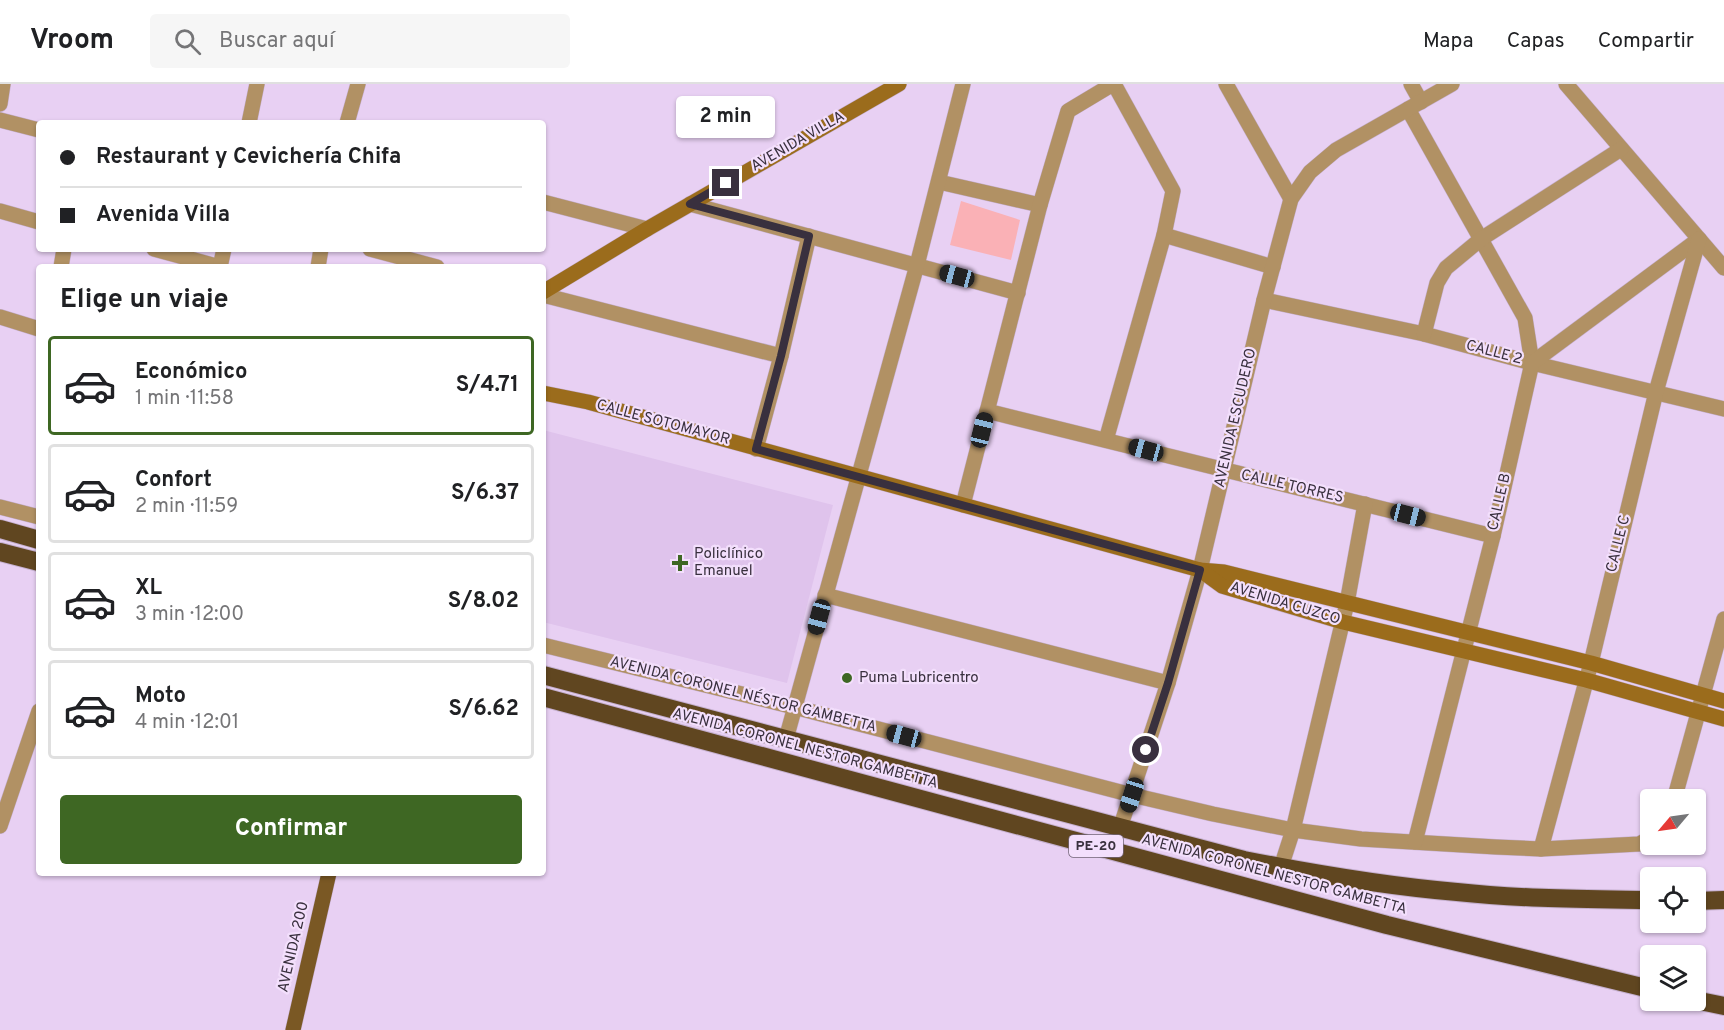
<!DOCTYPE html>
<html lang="es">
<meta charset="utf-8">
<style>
body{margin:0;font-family:Overpass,sans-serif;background:#f6f6f6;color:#202124;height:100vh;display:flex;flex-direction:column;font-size:22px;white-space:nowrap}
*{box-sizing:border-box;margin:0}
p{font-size:20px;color:#757577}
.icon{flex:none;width:33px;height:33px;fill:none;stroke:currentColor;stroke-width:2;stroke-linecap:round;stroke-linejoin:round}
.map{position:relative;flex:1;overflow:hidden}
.side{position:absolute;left:36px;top:180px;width:510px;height:612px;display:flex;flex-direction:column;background:#fff;border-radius:6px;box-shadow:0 2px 4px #0004}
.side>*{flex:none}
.hud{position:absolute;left:36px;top:36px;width:510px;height:132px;border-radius:6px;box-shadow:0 2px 4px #0004;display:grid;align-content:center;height:132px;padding:0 24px;background:#fff}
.needle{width:39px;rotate:241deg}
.buttons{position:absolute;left:1640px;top:705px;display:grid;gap:12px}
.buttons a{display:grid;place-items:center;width:66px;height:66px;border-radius:6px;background:#fff;box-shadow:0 2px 4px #0004;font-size:30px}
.end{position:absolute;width:27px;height:27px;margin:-14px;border:8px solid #39303e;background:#fff;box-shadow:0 0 0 3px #fff}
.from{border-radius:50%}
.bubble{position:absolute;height:42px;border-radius:6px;background:#fff;box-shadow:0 2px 4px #0004;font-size:20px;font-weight:700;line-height:42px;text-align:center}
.car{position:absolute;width:18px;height:36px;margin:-18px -9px;border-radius:8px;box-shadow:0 0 4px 2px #0007;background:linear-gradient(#222 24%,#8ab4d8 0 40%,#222 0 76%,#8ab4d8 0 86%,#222 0)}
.hud b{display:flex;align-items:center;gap:21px;height:57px;font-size:22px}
.hud b+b{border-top:2px solid #e0e0e0}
.hud i{width:15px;height:15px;background:#202124}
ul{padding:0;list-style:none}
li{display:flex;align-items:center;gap:18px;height:99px;margin:0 12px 9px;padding:0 12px;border:3px solid #e0e0e0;border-radius:6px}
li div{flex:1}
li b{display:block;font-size:22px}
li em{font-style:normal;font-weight:700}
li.on{border-color:#3e6723}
li>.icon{width:54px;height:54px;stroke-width:1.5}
h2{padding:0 24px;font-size:27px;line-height:72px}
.action{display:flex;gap:12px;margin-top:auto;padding:12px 24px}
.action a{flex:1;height:69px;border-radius:6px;background:#3e6723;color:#fff;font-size:24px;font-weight:700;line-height:69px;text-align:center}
header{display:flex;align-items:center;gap:36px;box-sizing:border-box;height:84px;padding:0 30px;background:#fff;border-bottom:2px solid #e0e0e0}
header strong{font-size:28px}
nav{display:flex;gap:33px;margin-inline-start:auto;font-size:21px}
.search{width:420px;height:54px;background:#f6f6f6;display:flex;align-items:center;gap:15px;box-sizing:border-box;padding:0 21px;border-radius:6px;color:#757577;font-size:22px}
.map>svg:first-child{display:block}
.built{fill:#dfc3ec}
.green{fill:#fab1b6}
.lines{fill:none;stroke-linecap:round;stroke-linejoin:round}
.street-casing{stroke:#c5b0cf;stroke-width:16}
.secondary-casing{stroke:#c5b0cf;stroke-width:16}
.primary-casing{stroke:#c5b0cf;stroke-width:16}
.highway-casing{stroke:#c5b0cf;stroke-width:20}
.street{stroke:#b19164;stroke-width:15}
.secondary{stroke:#9b6c1c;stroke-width:15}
.primary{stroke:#7a5824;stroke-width:15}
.highway{stroke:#604620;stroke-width:18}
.route{stroke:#39303e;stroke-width:8}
.poi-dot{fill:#3e6723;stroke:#f3dffc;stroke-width:2}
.labels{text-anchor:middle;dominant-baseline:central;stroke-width:4.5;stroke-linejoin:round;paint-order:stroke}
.shield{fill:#f3dffc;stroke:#716477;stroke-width:1.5}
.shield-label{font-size:14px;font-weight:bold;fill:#39303e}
.street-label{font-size:15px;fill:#39303e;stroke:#f3dffc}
.poi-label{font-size:15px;fill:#39303e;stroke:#f3dffc;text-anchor:start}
</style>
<header>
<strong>Vroom</strong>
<div class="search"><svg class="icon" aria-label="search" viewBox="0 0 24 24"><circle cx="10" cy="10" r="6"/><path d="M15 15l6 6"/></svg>Buscar aquí</div>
<nav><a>Mapa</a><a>Capas</a><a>Compartir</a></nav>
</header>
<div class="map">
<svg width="1724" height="946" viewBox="0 0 1724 946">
<rect width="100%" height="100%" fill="#e8d0f3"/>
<path class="built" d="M 543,346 L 833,421 L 787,599 L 543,538 Z"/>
<path class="green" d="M 961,117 L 1020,136 L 1011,176 L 950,161 Z"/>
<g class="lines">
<g class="street-casing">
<g id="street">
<path d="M 1226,0 L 1291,115"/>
<path d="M 1411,0 L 1421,18"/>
<path d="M 1566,0 L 1724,184"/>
<path d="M 0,20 L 3,0"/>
<path d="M 1408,25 L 1525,234 L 1532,279"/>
<path d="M 0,36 L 39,46"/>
<path d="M 249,39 L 257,0"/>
<path d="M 347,39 L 358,0"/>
<path d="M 939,98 L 1040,121"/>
<path d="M 543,118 L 647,145"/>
<path d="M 690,120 L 1018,209"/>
<path d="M 0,127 L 39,138"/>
<path d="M 1164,151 L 1273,183"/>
<path d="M 154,165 L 220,183"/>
<path d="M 370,165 L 437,183"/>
<path d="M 61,183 L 64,165"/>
<path d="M 220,183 L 224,165"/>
<path d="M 318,183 L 321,165"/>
<path d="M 543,211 L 781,272"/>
<path d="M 1264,216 L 1424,250 L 1532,279 L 1724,325"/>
<path d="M 0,233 L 39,245"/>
<path d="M 1424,250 L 1437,199 L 1446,184 L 1481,155 L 1621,65"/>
<path d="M 987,327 L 1493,452"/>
<path d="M 1106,356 L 1164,151 L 1173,107 L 1114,0"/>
<path d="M 756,365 L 781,272 L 809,152"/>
<path d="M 963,421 L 1040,121 L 1068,27 L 1113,0"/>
<path d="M 0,423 L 39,433"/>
<path d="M 825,511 L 1168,599"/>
<path d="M 543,561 L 794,623 L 1132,711 L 1213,730 L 1293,746 L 1361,755 L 1496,763 L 1541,765 L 1639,760 L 1650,754"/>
<path d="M 786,655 L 917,181 L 963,0"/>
<path d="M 1674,716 L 1724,535"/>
<path d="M 0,742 L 39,627"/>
<path d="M 1120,744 L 1168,599 L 1200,486 L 1264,216 L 1291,115 L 1310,88 L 1336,66 L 1452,0"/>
<path d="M 1415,758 L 1493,452 L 1532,279 L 1699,155"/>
<path d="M 1541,765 L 1591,579 L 1656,308 L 1699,155"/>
<path d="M 1281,783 L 1293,746 L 1347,519 L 1365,420"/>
</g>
</g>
<g class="secondary-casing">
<g id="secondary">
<path d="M 543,208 L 647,145 L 899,0"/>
<path d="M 543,309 L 588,318 L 1200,486 L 1224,488 L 1591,579 L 1724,617"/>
<path d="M 1200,486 L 1222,502 L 1343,538 L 1586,596 L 1724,635"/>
</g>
</g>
<g class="primary-casing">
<path id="primary" d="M 293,946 L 329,789"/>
</g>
<g class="highway-casing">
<g id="highway">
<path d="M 0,445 L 39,456"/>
<path d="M 0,468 L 39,478"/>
<path d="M 543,591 L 1244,776 C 1315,790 1386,802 1457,808 C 1521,815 1586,815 1650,816"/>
<path d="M 543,613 L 1387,841 L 1650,905"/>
<path d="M 1695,817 L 1724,816"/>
<path d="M 1695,916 L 1724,922"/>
</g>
</g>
<use href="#street" class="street"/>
<use href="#secondary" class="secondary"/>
<use href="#primary" class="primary"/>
<use href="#highway" class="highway"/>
</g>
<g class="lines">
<path class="route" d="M 726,99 L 690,120 L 809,152 L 781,272 L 756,365 L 1200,486 L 1168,599 L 1146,666"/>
</g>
<g class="poi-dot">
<path d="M677 470h6v6h6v6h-6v6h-6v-6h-6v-6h6z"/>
<circle cx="847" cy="594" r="6"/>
</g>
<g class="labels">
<rect class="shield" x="1069" y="751" width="54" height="22" rx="4.5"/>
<g class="shield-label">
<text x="1096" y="762">PE-20</text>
</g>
<g class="street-label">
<text transform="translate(798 58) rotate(-30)">AVENIDA VILLA</text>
<text transform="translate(1494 269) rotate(15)">CALLE 2</text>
<text transform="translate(1236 334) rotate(-77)">AVENIDA ESCUDERO</text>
<text transform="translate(663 339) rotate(15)">CALLE SOTOMAYOR</text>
<text transform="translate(1292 403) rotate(13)">CALLE TORRES</text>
<text transform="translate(1500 418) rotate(-77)">CALLE B</text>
<text transform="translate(1619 460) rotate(-76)">CALLE C</text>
<text transform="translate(1285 520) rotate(17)">AVENIDA CUZCO</text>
<text transform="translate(743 611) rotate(14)">AVENIDA CORONEL NÉSTOR GAMBETTA</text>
<text transform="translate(805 665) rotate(15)">AVENIDA CORONEL NESTOR GAMBETTA</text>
<text transform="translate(1274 791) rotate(15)">AVENIDA CORONEL NESTOR GAMBETTA</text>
<text transform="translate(294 863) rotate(-77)">AVENIDA 200</text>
</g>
<g class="poi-label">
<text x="694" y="470">Policlínico<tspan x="694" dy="17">Emanuel</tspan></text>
<text x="859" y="594">Puma Lubricentro</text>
</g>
</g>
</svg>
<div class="buttons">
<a><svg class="needle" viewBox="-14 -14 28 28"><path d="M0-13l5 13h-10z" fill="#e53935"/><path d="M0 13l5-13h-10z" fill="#757577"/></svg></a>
<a><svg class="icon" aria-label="locate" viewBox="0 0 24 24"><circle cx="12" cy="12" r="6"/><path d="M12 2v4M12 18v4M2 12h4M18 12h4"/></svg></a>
<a><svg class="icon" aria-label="layers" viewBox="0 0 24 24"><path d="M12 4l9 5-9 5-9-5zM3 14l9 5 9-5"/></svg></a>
</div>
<i class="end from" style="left:1146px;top:666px"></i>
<i class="end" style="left:726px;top:99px"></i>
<div class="bubble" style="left:676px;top:12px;width:99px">2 min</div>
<i class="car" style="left:957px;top:192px;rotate:285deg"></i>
<i class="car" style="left:982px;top:346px;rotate:14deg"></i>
<i class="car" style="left:1146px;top:366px;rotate:285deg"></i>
<i class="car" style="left:1408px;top:431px;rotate:104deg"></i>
<i class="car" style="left:819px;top:533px;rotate:195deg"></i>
<i class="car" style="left:904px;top:652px;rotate:285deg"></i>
<i class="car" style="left:1132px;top:711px;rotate:198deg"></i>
<div class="hud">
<b><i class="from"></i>Restaurant y Cevichería Chifa</b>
<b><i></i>Avenida Villa</b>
</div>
<section class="side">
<h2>Elige un viaje</h2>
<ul>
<li class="on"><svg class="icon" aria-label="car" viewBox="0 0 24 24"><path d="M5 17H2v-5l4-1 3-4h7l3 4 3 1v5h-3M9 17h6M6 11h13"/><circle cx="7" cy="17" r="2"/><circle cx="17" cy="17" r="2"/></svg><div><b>Económico</b><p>1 min · 11:58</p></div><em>S/4.71</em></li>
<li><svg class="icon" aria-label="car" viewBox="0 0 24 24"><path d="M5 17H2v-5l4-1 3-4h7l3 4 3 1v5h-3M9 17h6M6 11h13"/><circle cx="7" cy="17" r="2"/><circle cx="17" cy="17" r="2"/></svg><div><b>Confort</b><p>2 min · 11:59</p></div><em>S/6.37</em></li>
<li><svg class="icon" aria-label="car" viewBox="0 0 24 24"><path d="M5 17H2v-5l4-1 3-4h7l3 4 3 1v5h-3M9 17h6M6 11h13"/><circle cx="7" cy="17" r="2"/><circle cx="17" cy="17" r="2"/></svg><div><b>XL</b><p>3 min · 12:00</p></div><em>S/8.02</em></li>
<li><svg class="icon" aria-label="car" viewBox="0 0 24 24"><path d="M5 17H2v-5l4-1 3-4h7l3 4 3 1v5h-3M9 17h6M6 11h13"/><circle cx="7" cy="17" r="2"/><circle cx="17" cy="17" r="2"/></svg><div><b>Moto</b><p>4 min · 12:01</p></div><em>S/6.62</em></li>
</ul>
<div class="action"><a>Confirmar</a></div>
</section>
</div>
